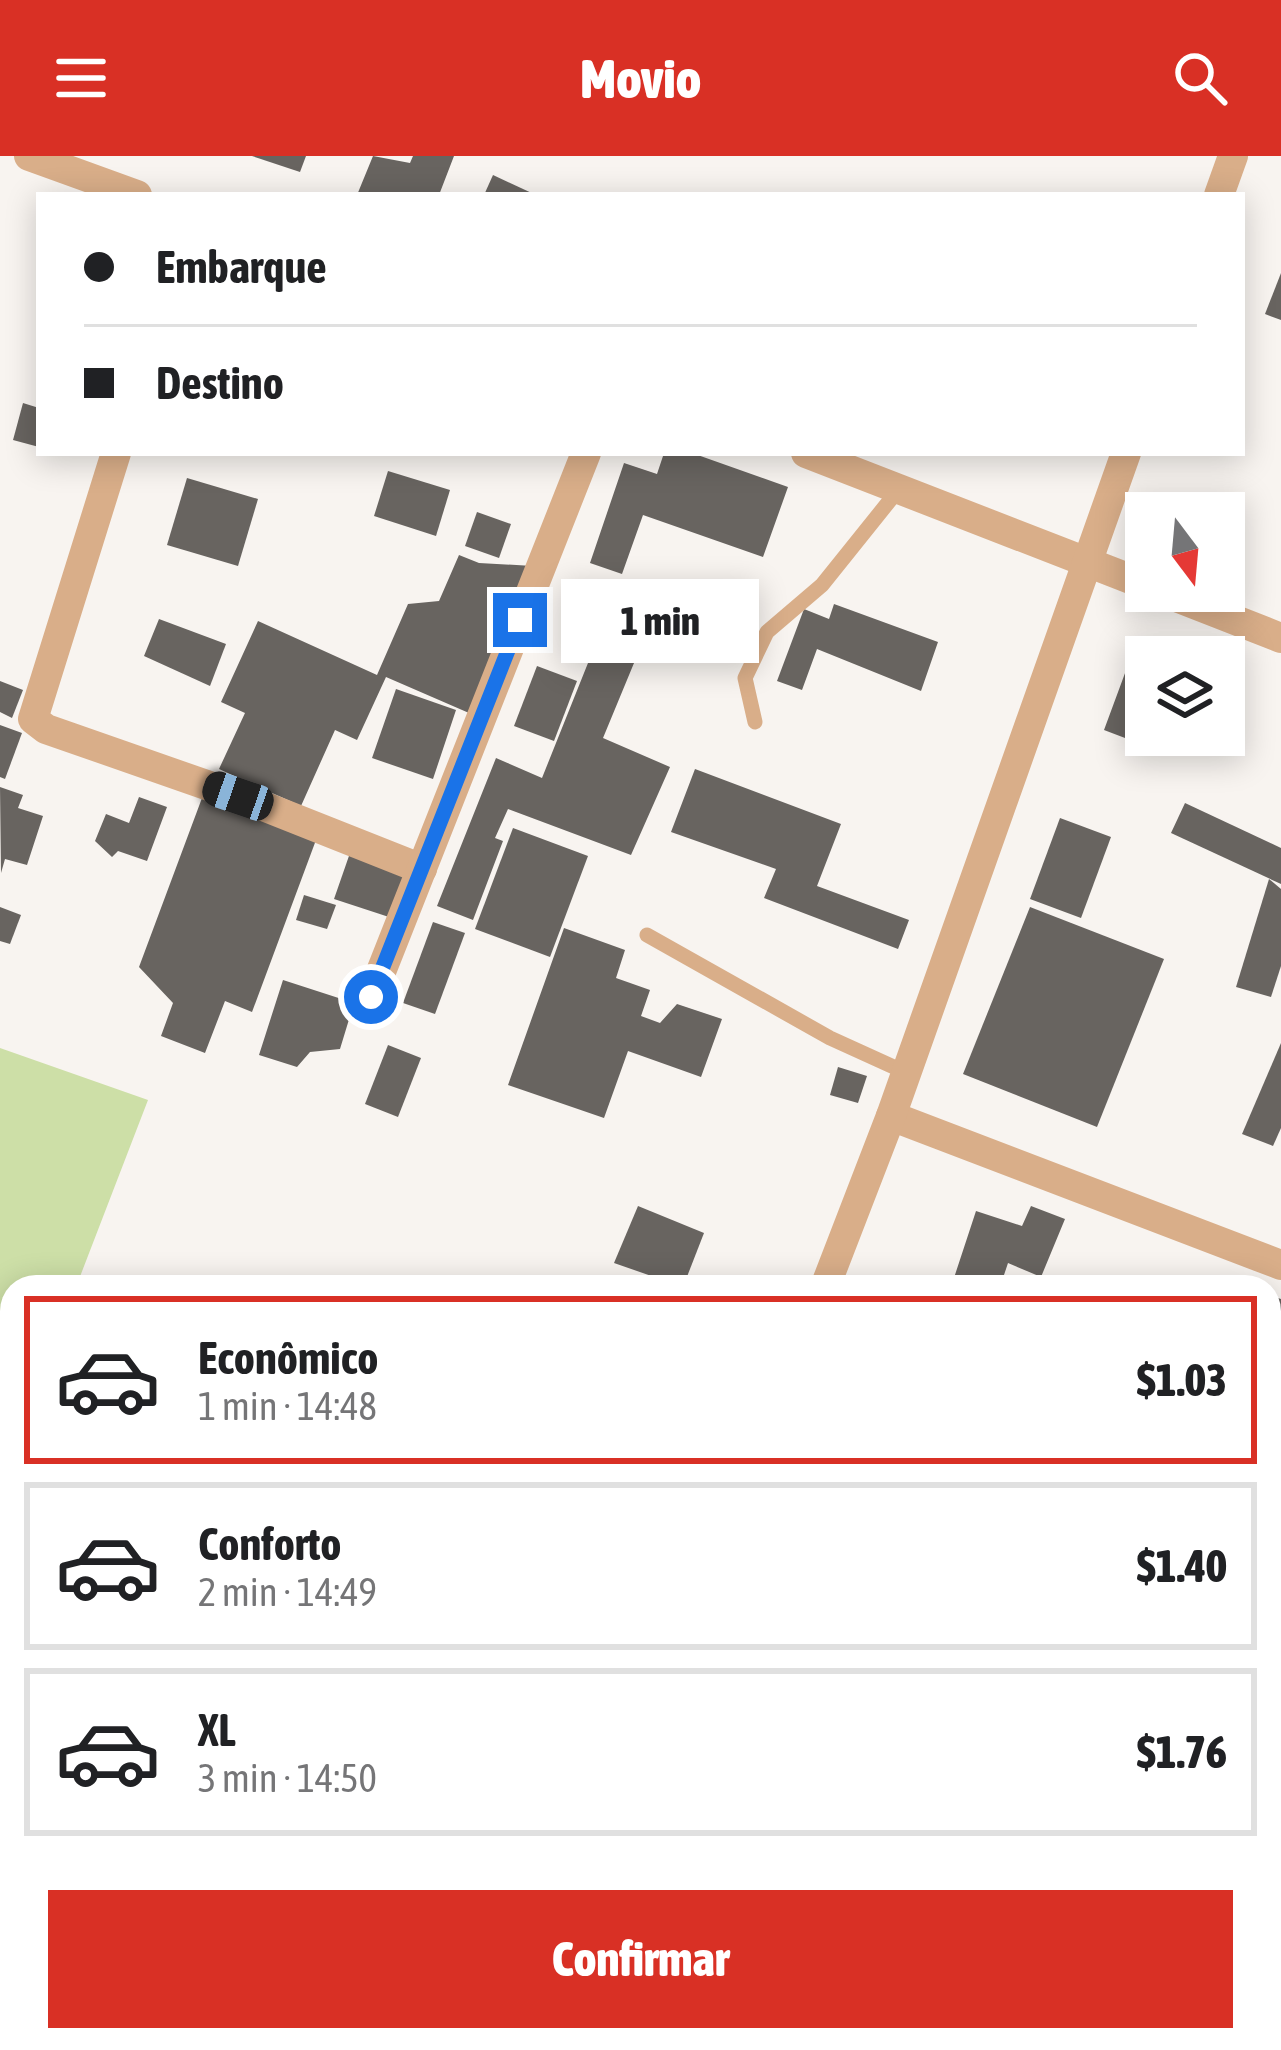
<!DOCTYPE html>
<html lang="pt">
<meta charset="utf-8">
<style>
body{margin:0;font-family:"Asap Condensed",sans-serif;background:#f2f2f2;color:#202124;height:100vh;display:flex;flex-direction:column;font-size:45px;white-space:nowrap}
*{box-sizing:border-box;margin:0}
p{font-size:39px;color:#757577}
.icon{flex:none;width:66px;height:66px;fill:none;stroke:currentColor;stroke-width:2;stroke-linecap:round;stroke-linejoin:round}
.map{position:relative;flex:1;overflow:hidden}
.side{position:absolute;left:0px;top:1119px;width:1281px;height:777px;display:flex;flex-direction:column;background:#fff;border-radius:36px 36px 0 0;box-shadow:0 6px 30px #0003}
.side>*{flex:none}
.banner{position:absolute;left:36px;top:36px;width:1209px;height:264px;border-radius:0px;box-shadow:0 6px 30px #0003;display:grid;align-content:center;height:264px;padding:0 48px;background:#fff}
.needle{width:78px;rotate:164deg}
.controls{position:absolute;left:1125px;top:336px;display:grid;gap:24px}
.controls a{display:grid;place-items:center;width:120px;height:120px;border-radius:0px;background:#fff;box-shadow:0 6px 30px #0003;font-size:60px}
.end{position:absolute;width:54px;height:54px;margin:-27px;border:15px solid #1a73e8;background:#fff;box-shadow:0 0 0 6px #fff}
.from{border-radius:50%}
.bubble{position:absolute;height:84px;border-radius:0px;background:#fff;box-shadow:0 6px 30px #0003;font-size:39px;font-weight:800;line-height:84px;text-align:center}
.car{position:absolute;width:36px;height:72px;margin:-36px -18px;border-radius:15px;box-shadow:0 0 9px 3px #0007;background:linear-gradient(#222 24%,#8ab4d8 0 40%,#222 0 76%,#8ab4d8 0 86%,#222 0)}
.banner b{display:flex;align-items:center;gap:42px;height:114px;font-size:45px}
.banner b+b{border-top:3px solid #e0e0e0}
.banner i{width:30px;height:30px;background:#202124}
ul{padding:21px 0 0;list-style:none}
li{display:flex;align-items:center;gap:36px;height:168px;margin:0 24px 18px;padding:0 24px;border:6px solid #e0e0e0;border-radius:0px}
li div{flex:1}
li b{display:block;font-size:45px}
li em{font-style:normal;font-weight:800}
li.selected{border-color:#d93025}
li>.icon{width:108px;height:108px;stroke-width:1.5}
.button{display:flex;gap:24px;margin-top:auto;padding:24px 48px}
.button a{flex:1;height:138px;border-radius:0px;background:#d93025;color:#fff;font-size:48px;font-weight:800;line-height:138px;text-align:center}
header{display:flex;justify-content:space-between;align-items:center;height:156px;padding:0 48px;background:#d93025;color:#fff;font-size:54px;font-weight:800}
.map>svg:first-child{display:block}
.green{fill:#cddfa7}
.building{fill:#686460}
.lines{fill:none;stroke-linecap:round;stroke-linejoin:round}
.lane{stroke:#d9ae89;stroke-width:15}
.street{stroke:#d9ae89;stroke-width:30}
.route{stroke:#1a73e8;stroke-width:15}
</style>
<header><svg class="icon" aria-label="menu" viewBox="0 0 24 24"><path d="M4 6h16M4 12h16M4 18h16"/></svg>Movio<svg class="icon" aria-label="search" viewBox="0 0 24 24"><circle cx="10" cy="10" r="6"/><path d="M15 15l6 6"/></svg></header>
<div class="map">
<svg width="1281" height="1894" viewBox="0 0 1281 1894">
<rect width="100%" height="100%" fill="#f8f4f0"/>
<path class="green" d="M 0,892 L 148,944 L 76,1131 L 12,1131 L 12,1297 L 0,1329 Z"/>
<g class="building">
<path d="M 252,0 L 306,0 L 300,16 Z"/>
<path d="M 373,0 L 410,7 L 413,0 L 454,0 L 439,39 L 357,39 Z"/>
<path d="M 493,19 L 536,39 L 484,39 Z"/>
<path d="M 1281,117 L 1281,164 L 1265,158 Z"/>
<path d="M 23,247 L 39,252 L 39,291 L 13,284 Z"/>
<path d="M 664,297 L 692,297 L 788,331 L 763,401 L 643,359 L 622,418 L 590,407 L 624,307 L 657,318 Z"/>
<path d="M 388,315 L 450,334 L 436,380 L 374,360 Z"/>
<path d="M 187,322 L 258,343 L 238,410 L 167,389 Z"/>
<path d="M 477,356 L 511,368 L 499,402 L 465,390 Z"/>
<path d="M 459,399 L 479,407 L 533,410 L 469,557 L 386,521 L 357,584 L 335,574 L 301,650 L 219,613 L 245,557 L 221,546 L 258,465 L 377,519 L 408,448 L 439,445 Z"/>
<path d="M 834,448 L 938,486 L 921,535 L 817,493 L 802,534 L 777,525 L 804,453 L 829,463 Z"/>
<path d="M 606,462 L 646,478 L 603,582 L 670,611 L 631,699 L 508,653 L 495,682 L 503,685 L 473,764 L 437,750 L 496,602 L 542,622 Z"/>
<path d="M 159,463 L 226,488 L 210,530 L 144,500 Z"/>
<path d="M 1128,509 L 1146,516 L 1146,579 L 1151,579 L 1146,590 L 1104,574 Z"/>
<path d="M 537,510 L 577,525 L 554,585 L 514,570 Z"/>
<path d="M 0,525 L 23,534 L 12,562 L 0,556 Z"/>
<path d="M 396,533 L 456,554 L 433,623 L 372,602 Z"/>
<path d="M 0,569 L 22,577 L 5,623 L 0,621 Z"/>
<path d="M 695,613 L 841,668 L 817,730 L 909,764 L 898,793 L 764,742 L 776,713 L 671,676 Z"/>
<path d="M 0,631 L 23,639 L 18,652 L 43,660 L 27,709 L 5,703 L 1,717 Z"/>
<path d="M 139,641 L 167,651 L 147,705 L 118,695 L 112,701 L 95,685 L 106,658 L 129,667 Z"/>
<path d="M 202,642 L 316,684 L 252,856 L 225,845 L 205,897 L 161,880 L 173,847 L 139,811 Z"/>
<path d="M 1185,647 L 1281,692 L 1281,728 L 1171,677 Z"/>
<path d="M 1060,662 L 1111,681 L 1081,762 L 1030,743 Z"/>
<path d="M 513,672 L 588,700 L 550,801 L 475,773 Z"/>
<path d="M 350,697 L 408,717 L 392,762 L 334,743 Z"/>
<path d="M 1269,723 L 1281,733 L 1281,810 L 1271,841 L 1236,831 Z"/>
<path d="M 304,739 L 336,749 L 327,773 L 296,764 Z"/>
<path d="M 0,751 L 21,759 L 10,788 L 0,785 Z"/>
<path d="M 1030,751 L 1164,803 L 1097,971 L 963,918 Z"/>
<path d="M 433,766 L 465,777 L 435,858 L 403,847 Z"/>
<path d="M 564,772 L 625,794 L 616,822 L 650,834 L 641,860 L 660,867 L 677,848 L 722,863 L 701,921 L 628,895 L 604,962 L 508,929 Z"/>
<path d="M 283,824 L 354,847 L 340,893 L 310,896 L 297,911 L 259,899 Z"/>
<path d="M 1281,887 L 1281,972 L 1273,990 L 1242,978 Z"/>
<path d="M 388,889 L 421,902 L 398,961 L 365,948 Z"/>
<path d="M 838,911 L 867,920 L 858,947 L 830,939 Z"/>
<path d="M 638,1050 L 704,1077 L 683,1131 L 614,1107 Z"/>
<path d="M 1031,1050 L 1065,1063 L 1041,1121 L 1008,1107 L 1000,1131 L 951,1131 L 976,1055 L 1022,1070 Z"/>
<path d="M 1269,1139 L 1281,1143 L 1281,1227 L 1276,1243 L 1281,1245 L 1281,1314 L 1269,1310 Z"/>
<path d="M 353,1884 L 394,1884 L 419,1894 L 348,1894 Z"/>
</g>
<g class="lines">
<g class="lane">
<path d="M 755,566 L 745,522 L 767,476 L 822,429 L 899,333"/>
<path d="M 647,779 L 830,882 L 907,917"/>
</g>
<g class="street">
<path d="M 29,0 L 137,39"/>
<path d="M 1219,39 L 1233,0"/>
<path d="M 116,297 L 33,563 L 46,573 L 238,640 L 422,713"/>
<path d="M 806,297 L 1146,429"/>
<path d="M 1161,435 L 1281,482"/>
<path d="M 371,841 L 586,297"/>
<path d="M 891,960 L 1281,1109"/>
<path d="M 825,1131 L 891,960 L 1126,297"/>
<path d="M 528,1894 L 532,1884"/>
</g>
</g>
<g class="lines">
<path class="route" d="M 371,841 L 520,464"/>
</g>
</svg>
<div class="controls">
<a><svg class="needle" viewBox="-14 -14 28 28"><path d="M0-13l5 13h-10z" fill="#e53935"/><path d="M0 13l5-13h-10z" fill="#757577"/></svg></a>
<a><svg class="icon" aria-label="layers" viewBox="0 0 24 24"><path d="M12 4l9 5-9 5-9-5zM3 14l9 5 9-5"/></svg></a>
</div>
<i class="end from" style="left:371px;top:841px"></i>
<i class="end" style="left:520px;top:464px"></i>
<div class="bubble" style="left:561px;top:423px;width:198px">1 min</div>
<i class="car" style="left:238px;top:640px;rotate:289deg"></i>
<div class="banner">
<b><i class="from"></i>Embarque</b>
<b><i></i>Destino</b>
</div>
<section class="side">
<ul>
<li class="selected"><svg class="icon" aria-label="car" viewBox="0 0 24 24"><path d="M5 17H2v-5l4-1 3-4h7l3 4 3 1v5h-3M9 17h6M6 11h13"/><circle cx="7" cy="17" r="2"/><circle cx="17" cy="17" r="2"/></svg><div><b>Econômico</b><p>1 min · 14:48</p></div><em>$1.03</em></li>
<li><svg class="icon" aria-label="car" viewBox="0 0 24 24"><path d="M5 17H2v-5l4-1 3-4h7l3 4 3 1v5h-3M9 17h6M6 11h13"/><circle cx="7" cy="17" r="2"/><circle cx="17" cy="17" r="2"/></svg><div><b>Conforto</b><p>2 min · 14:49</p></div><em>$1.40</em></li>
<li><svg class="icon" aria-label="car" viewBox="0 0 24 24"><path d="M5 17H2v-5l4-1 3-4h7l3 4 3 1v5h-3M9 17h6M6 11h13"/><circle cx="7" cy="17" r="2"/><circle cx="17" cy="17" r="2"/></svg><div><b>XL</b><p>3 min · 14:50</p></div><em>$1.76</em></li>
</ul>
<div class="button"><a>Confirmar</a></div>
</section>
</div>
